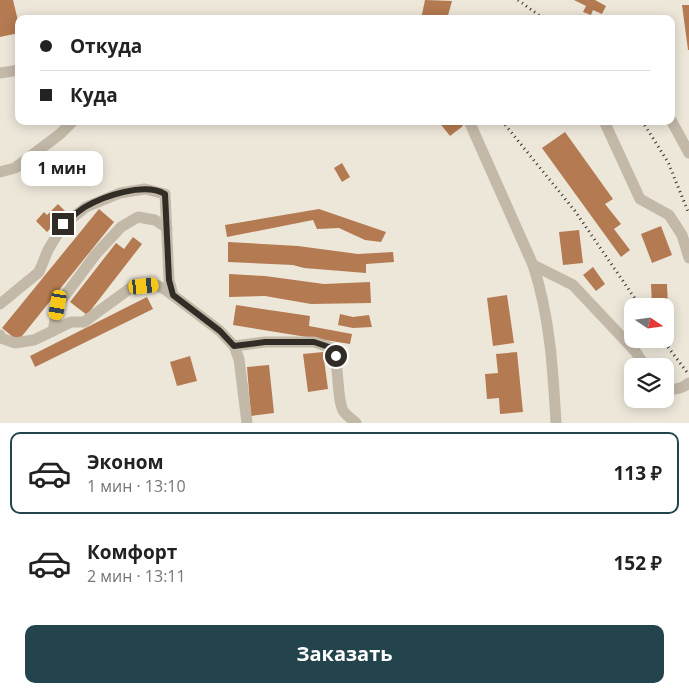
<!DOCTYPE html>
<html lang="ru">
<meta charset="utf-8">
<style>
body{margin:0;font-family:"Open Sans",sans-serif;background:#f2f2f2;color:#222;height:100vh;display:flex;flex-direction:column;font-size:19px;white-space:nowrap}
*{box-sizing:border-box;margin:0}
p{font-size:16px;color:#767676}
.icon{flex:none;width:28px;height:28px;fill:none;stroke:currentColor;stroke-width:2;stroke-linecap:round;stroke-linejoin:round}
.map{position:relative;height:423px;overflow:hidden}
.sheet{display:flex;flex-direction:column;background:#fff;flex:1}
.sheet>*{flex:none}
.top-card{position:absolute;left:15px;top:15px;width:660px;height:110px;border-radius:10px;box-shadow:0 2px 12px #0003;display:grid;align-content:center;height:110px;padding:0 25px;background:#fff}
.needle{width:32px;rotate:103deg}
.fabs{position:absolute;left:624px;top:298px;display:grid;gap:10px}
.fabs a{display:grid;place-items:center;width:50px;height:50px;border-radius:10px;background:#fff;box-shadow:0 2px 12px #0003;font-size:25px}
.end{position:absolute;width:22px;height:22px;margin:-11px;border:6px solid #322c27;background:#fff;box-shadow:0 0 0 2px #fff}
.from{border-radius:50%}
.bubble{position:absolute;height:35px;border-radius:10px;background:#fff;box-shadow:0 2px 12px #0003;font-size:16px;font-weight:700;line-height:35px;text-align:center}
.car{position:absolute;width:15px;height:30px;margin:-15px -8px;border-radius:6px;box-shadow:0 0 4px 1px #0007;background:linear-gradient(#f5c518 24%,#345 0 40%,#f5c518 0 76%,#345 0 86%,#f5c518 0)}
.top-card b{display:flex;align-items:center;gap:18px;height:48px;font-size:19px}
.top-card b+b{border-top:1px solid #e0e0e0}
.top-card i{width:12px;height:12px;background:#222}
ul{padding:9px 0 0;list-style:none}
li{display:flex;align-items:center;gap:15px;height:82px;margin:0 10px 8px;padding:0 15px;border:2px solid transparent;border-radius:10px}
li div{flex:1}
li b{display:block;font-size:19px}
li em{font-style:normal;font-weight:700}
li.active{border-color:#23434d}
li>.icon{width:45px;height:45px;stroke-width:1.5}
.primary-button{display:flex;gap:10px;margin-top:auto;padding:10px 25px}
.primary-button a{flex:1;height:58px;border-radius:10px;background:#23434d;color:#fff;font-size:20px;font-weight:700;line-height:58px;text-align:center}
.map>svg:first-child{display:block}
.building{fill:#b47a51}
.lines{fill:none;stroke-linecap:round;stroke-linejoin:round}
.minor{stroke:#c3b9a8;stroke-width:11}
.rail{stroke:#322c27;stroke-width:3;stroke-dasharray:1 4;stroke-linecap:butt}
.route{stroke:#322c27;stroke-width:6}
</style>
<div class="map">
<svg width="689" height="423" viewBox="0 0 689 423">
<rect width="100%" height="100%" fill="#ede7da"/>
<g class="building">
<path d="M 0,0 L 13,0 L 19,25 L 19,33 L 0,37 Z"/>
<path d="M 425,0 L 452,1 L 447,19 L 421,19 Z"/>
<path d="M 574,0 L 595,0 L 606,6 L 602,14 L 593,10 L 591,15 L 583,12 L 586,6 Z"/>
<path d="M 682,5 L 689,5 L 689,50 L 688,50 Z"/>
<path d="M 438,121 L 459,121 L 463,126 L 450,136 Z"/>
<path d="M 565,132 L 613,199 L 605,204 L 621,224 L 614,229 L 630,250 L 621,257 L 542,148 Z"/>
<path d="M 342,163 L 350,177 L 342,182 L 334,168 Z"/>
<path d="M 58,204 L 66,212 L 47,232 L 36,221 L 44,212 L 47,215 Z"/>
<path d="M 99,209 L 114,222 L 18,341 L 2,328 Z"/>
<path d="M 319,209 L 386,232 L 381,242 L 365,240 L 339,228 L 317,229 L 313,220 L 227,237 L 225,225 Z"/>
<path d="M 661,226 L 672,255 L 652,263 L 641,234 Z"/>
<path d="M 579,230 L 583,263 L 563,265 L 559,232 Z"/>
<path d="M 133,237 L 142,244 L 87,315 L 70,302 L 116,243 L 124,249 Z"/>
<path d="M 228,242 L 298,246 L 358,254 L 393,252 L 394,262 L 366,264 L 366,273 L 304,268 L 293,265 L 228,262 Z"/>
<path d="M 593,267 L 605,284 L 596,291 L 583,275 Z"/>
<path d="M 229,274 L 265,276 L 324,284 L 370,282 L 371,303 L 311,304 L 265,296 L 229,297 Z"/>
<path d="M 651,284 L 667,284 L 668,307 L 652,306 Z"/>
<path d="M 507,295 L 514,343 L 493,346 L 487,298 Z"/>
<path d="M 147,297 L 153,309 L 35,367 L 30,356 Z"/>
<path d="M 236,305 L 310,316 L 309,326 L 352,334 L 350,344 L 233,325 Z"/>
<path d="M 340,314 L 353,317 L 369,315 L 372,327 L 353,328 L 338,325 Z"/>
<path d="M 323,352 L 328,389 L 308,392 L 303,354 Z"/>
<path d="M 517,352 L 523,412 L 500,414 L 499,398 L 487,399 L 485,374 L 498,373 L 496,354 Z"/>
<path d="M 190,356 L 197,381 L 177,386 L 170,362 Z"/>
<path d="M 269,365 L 274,413 L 251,416 L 247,367 Z"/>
</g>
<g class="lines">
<g class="minor">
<path d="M 0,73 L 19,70"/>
<path d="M 671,120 L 689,153"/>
<path d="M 469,121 L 533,265 C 550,316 553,370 556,423"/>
<path d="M 604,121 L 640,199 L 669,215 L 682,235 L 689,258"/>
<path d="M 0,172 L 15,168 L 60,134 L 73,121"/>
<path d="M 533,265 L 573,285 L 635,351 L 645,366"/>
<path d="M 0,304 L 39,272 L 48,250 L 63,225 L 86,207 L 120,193 L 145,189 L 165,194 L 169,280 L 173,295"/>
<path d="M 53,331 L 58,305 L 96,254 L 121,227 L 138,217 L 155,220 L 167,228"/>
<path d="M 0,335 L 1,338 L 15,343 L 34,340 L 71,322 L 84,322 L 132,287 L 156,285 L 166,290 L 220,331 L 234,346 L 239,359 L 247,423"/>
<path d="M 234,346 L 265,342 L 314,342 L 332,348 C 340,363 336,401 344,412 C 347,416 352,419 356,423"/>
<path d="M 665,387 C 674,391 681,389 689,383"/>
</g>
<g class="rail">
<path d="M 518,0 L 544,19"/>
<path d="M 502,121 L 575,211 L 640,306"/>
<path d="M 642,121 L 668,162 L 689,214"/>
<path d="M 662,339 L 689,375"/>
</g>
</g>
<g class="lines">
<path class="route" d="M 63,224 C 70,219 77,212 85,207 C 104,196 144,182 165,194 L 169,280 L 173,295 L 220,331 L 234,346 L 265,342 L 314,342 L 332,348 L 336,356"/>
</g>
</svg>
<div class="fabs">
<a><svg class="needle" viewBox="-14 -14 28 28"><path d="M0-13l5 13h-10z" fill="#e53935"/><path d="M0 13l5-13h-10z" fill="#767676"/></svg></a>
<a><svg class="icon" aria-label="layers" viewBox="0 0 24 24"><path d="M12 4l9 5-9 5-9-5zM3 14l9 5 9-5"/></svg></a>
</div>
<i class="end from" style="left:336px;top:356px"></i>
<i class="end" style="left:63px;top:224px"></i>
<div class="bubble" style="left:21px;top:151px;width:82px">1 мин</div>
<i class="car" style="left:144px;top:286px;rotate:84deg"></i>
<i class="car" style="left:58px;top:305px;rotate:190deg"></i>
<div class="top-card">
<b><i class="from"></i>Откуда</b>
<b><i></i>Куда</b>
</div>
</div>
<section class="sheet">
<ul>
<li class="active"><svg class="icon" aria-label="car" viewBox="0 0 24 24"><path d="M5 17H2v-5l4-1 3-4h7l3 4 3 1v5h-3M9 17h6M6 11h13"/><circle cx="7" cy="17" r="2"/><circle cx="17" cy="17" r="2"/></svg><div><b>Эконом</b><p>1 мин · 13:10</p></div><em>113 ₽</em></li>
<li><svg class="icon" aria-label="car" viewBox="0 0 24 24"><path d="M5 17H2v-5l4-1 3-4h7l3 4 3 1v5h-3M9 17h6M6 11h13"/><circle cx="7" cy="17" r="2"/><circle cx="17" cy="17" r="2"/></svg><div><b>Комфорт</b><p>2 мин · 13:11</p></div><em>152 ₽</em></li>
</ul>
<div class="primary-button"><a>Заказать</a></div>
</section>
